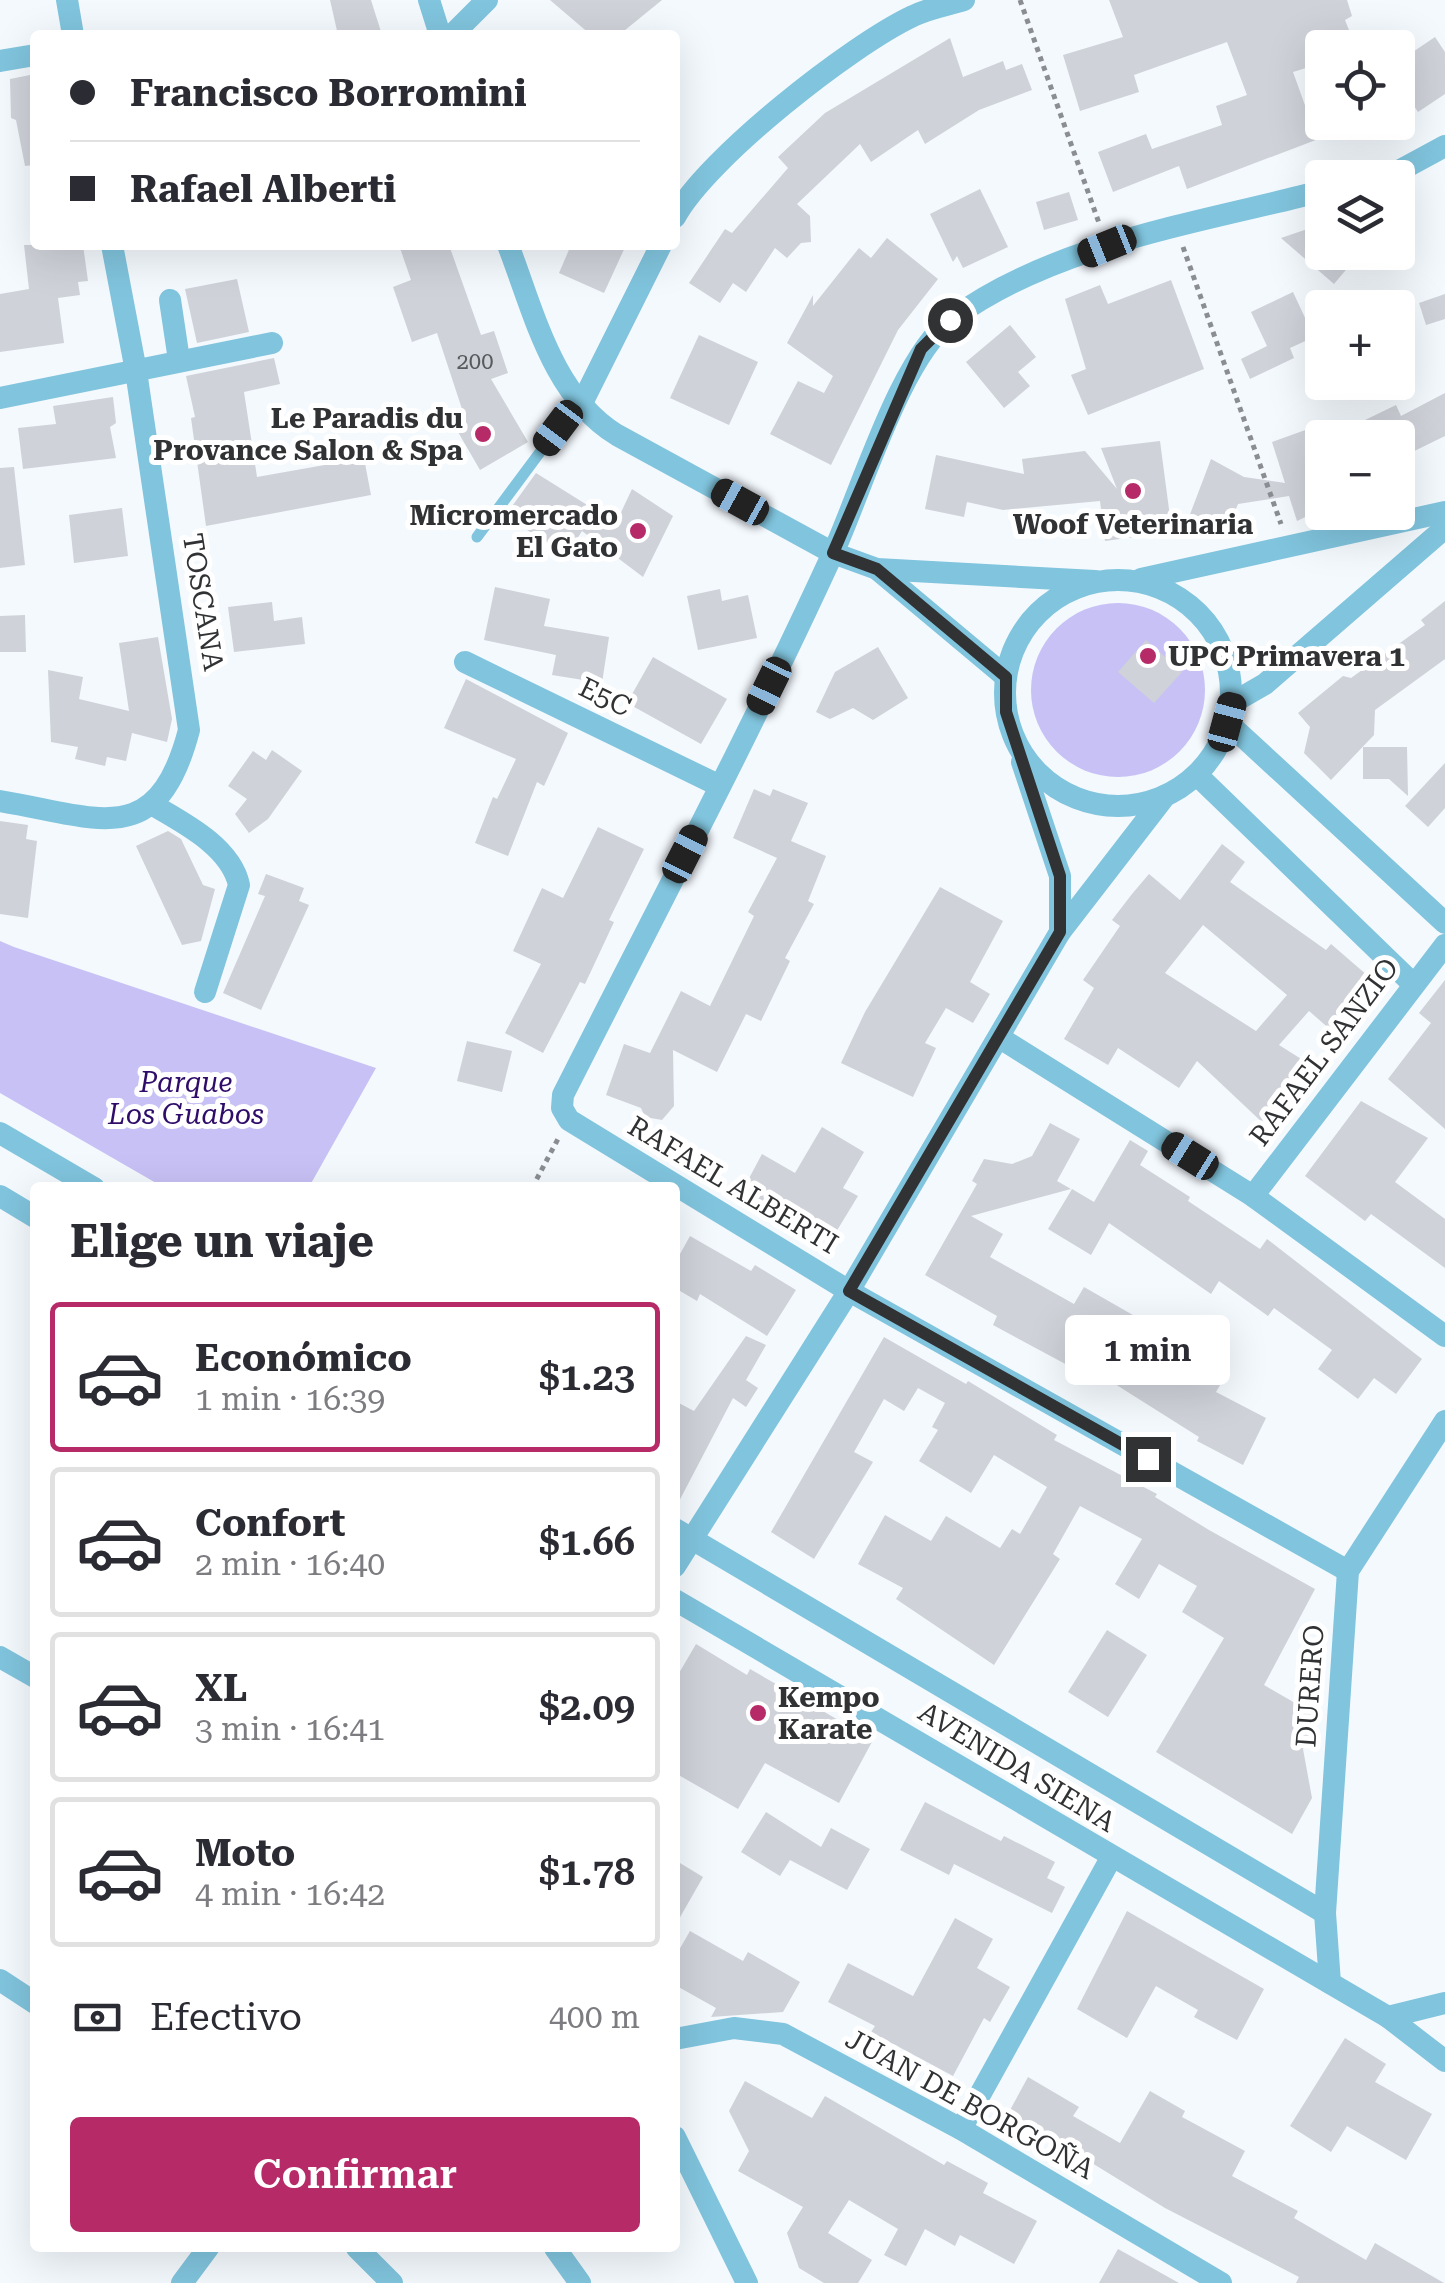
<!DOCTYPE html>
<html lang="es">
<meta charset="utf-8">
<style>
body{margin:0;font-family:"Roboto Serif",serif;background:#f7f7f7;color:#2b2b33;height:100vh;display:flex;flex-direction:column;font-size:38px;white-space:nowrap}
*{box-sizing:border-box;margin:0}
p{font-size:32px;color:#7c7c81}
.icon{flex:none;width:55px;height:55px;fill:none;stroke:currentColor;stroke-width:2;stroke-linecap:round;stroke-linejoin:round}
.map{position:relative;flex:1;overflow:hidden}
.sheet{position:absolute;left:30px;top:1182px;width:650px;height:1070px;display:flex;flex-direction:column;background:#fff;border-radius:10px;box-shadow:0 10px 40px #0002}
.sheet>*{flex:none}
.hud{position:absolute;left:30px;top:30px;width:650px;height:220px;border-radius:10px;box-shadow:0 10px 40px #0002;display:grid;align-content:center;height:220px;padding:0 40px;background:#fff}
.buttons{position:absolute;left:1305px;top:30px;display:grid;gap:20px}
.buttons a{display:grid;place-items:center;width:110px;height:110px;border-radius:10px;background:#fff;box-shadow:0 10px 40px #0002;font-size:50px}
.end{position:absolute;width:45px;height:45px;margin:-22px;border:12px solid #303234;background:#fff;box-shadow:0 0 0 5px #fff}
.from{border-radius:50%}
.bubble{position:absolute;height:70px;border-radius:10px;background:#fff;box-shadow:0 10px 40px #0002;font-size:32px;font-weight:600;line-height:70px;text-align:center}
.car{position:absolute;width:30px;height:60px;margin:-30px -15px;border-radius:12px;box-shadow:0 0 8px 2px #0007;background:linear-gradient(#222 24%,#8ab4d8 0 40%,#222 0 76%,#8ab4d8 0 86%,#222 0)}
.hud b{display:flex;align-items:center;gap:35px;height:95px;font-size:38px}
.hud b+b{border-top:2px solid #e1e1e2}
.hud i{width:25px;height:25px;background:#2b2b33}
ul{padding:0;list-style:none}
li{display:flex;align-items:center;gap:30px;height:150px;margin:0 20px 15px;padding:0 20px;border:5px solid #e1e1e2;border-radius:10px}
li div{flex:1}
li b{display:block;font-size:38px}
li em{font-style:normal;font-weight:600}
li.selected{border-color:#b52a67}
li>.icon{width:90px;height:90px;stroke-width:1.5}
h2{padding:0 40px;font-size:45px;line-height:120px}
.pay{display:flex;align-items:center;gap:25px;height:110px;padding:0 40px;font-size:38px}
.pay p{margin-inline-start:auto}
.primary-button{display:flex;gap:20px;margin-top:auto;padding:20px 40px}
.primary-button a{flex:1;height:115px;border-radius:10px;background:#b52a67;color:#fff;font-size:40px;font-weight:600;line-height:115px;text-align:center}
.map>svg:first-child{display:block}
.green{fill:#c8c1f5}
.building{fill:#cfd2d9;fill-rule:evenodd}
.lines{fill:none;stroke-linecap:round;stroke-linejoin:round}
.path{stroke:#8a8d91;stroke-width:5;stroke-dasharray:5 5;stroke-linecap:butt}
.service{stroke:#80c4dd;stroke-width:11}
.minor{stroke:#80c4dd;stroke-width:22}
.route{stroke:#303234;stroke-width:12}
.poi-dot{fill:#b52a67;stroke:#fff;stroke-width:4}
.labels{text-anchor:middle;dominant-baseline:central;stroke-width:10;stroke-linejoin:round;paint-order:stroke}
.number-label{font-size:22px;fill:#585a5d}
.poi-label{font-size:28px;font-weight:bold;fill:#303234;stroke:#fff;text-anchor:end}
.street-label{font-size:28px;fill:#303234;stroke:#fff}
.park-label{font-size:28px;font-style:italic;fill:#2f0c69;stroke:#fff}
</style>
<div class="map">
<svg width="1445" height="2283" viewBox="0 0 1445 2283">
<rect width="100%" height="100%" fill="#f4f9fe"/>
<g class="green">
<circle cx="1118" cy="690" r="87"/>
<path d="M 0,941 L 14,947 L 376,1068 L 309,1187 L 163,1187 L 0,1093 Z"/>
</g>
<g class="building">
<path d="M 330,0 L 371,0 L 382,35 L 338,35 Z"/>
<path d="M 550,0 L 662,0 L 619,35 L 591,35 Z"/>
<path d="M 1109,0 L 1347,0 L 1352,16 L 1345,20 L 1356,48 L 1322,48 L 1322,63 L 1293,72 L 1311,122 L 1355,125 L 1187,189 L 1179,166 L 1113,192 L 1098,152 L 1146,134 L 1152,149 L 1222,125 L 1216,106 L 1247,95 L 1227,42 L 1134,75 L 1139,92 L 1080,111 L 1063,55 L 1123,37 Z"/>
<path d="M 1435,37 L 1445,52 L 1445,94 L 1418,112 L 1398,82 L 1398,62 Z"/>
<path d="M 950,38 L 963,77 L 1003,61 L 1006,70 L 1022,64 L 1032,90 L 979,110 L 925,144 L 918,130 L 871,162 L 860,144 L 797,204 L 810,216 L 811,242 L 801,243 L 787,258 L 775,248 L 746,292 L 733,283 L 720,303 L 689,283 L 725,229 L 732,233 L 788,168 L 778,157 L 825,113 Z"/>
<path d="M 35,74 L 35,165 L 25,166 L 16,120 L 11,118 L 10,79 Z"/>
<path d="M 980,189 L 1008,247 L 963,268 L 957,256 L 953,262 L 930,214 Z"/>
<path d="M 1069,192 L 1078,220 L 1044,230 L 1036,202 Z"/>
<path d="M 1322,224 L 1322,252 L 1361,252 L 1334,284 L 1281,238 Z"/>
<path d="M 887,238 L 938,279 L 898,330 L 831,465 L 770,434 L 798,381 L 824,393 L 833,376 L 787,343 L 813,295 L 813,306 L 859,248 L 871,258 Z"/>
<path d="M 24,245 L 83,245 L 88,281 L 78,282 L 80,295 L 58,298 L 64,343 L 0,352 L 0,294 L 29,289 Z"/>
<path d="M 399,245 L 449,245 L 481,335 L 494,331 L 508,373 L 491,379 L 528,442 L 480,470 L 454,425 L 465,418 L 437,333 L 412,342 L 393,287 L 411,280 Z"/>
<path d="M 571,245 L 626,245 L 604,293 L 559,273 Z"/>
<path d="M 237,279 L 249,332 L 197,343 L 185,289 Z"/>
<path d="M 1171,280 L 1204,369 L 1088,415 L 1071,375 L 1086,369 L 1065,299 L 1100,285 L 1108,304 Z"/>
<path d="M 1293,292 L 1314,337 L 1290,348 L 1294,358 L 1250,379 L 1241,359 L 1267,346 L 1251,312 Z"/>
<path d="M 1445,294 L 1445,319 L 1426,325 L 1419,303 Z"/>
<path d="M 1010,325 L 1036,357 L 1018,372 L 1030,386 L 1004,408 L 966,362 Z"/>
<path d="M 699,335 L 758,362 L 729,425 L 670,398 Z"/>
<path d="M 274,358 L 280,384 L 244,392 L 257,477 L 364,458 L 371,495 L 206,526 L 191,418 L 195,417 L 186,376 Z"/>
<path d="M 1445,393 L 1445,436 L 1398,459 L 1398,438 L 1328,438 L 1396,405 L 1401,416 Z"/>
<path d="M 113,397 L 116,423 L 110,427 L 116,458 L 23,469 L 18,428 L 56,424 L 53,406 Z"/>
<path d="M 1322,424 L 1322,509 L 1297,521 L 1289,496 L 1238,504 L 1228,528 L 1189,517 L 1211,459 L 1244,477 L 1285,483 L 1272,442 Z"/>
<path d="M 1160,441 L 1172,532 L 1105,541 L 1100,501 L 1003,510 L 967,502 L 964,517 L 925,509 L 936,455 L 1024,474 L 1022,459 L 1085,451 L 1117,489 L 1101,448 Z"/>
<path d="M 14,467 L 25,565 L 0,568 L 0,468 Z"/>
<path d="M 536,473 L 616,523 L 632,489 L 673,516 L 643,577 L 582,531 L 567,555 L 505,516 Z"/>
<path d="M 122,508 L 128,556 L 74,563 L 69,515 Z"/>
<path d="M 495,587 L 550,599 L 544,626 L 609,637 L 602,683 L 552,675 L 556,655 L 484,640 Z"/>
<path d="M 720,589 L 722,601 L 748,595 L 757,638 L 698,650 L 687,596 Z"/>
<path d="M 1445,601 L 1445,659 L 1375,710 L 1374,735 L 1331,780 L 1304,753 L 1310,727 L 1298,713 L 1343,676 L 1351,678 L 1425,625 L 1421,620 Z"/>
<path d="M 272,602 L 274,621 L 302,617 L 305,644 L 234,652 L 228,607 Z"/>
<path d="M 25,615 L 26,652 L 0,652 L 0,616 Z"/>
<path d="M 158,637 L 172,719 L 167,742 L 132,733 L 126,761 L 107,757 L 105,766 L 75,759 L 78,747 L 51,742 L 48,670 L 83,677 L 79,699 L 129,711 L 119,643 Z"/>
<path d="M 1146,640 L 1182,672 L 1154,703 L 1118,672 Z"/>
<path d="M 878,647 L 908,698 L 873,720 L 853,708 L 830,719 L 816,712 L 835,672 Z"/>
<path d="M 653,657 L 727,699 L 701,744 L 627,703 Z"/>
<path d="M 466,679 L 568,733 L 544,786 L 537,782 L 508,856 L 475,843 L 493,797 L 497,799 L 516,759 L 444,728 Z"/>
<path d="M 1363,747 L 1407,747 L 1408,796 L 1389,779 L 1363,779 Z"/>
<path d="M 272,750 L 302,771 L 268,819 L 249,833 L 235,814 L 247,799 L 228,786 L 253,751 L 266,760 Z"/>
<path d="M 1445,763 L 1445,808 L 1428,827 L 1405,806 Z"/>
<path d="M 754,789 L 770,796 L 773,789 L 808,803 L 791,841 L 826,856 L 808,901 L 814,904 L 785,958 L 790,961 L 761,1021 L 746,1014 L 717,1072 L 673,1050 L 674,1106 L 662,1120 L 645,1117 L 641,1108 L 606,1095 L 624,1044 L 650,1053 L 681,991 L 710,1006 L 754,916 L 748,912 L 777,858 L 733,838 Z"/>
<path d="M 0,821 L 28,825 L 26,839 L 37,841 L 28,918 L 0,914 Z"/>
<path d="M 598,827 L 644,849 L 609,920 L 614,922 L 585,984 L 580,982 L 543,1053 L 505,1033 L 541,964 L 513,951 L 542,888 L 563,898 Z"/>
<path d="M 168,831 L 181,839 L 203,885 L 215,889 L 201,941 L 182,945 L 136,846 Z"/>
<path d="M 1222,844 L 1245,862 L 1230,882 L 1326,950 L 1331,944 L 1375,982 L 1332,1031 L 1309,1011 L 1279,1045 L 1306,1062 L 1265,1125 L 1197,1061 L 1179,1088 L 1118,1048 L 1108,1065 L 1064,1039 L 1094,988 L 1083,980 L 1120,926 L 1112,920 L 1132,894 L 1149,874 L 1180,900 ZM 1203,925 L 1287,995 L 1256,1031 L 1165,973 Z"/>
<path d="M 266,874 L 304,888 L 299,901 L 309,905 L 261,1010 L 223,993 L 265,896 L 258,894 Z"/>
<path d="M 940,887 L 1003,921 L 970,982 L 990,994 L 973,1023 L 946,1008 L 925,1043 L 936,1048 L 913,1097 L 841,1063 L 865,1012 Z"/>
<path d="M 1445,980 L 1445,1129 L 1388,1079 L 1431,1023 L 1419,1013 Z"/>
<path d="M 467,1041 L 512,1051 L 502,1092 L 457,1081 Z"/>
<path d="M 1361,1101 L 1428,1138 L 1395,1182 L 1445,1219 L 1445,1268 L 1371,1214 L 1365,1221 L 1305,1176 Z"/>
<path d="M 1050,1123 L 1080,1139 L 1057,1181 L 1071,1189 L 971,1216 L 1003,1234 L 990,1257 L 1074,1304 L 1084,1287 L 1229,1370 L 1216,1392 L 1266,1418 L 1243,1465 L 1197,1441 L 1199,1437 L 1088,1367 L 1084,1374 L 993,1325 L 997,1316 L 925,1275 L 977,1184 L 972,1181 L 984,1159 L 1012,1164 L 1032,1156 Z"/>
<path d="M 822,1127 L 864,1152 L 843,1188 L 858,1196 L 833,1237 L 768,1199 L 762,1212 L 738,1199 L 762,1154 L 795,1173 Z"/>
<path d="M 1130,1140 L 1148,1151 L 1140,1165 L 1190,1197 L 1188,1201 L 1260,1249 L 1267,1239 L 1422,1359 L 1396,1394 L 1374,1378 L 1358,1399 L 1318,1369 L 1332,1350 L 1274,1308 L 1268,1316 L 1219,1281 L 1211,1294 L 1109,1223 L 1091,1255 L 1048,1229 L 1072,1189 L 1094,1202 Z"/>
<path d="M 690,1236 L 751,1271 L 755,1265 L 796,1290 L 767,1336 L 700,1294 L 697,1301 L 675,1288 L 675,1263 Z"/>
<path d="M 746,1336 L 766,1345 L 746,1380 L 758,1388 L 746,1407 L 733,1398 L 675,1509 L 675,1401 L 694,1411 Z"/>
<path d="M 884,1337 L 966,1384 L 968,1381 L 1057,1435 L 1054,1440 L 1157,1494 L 1155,1497 L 1209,1530 L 1315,1589 L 1264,1685 L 1321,1718 L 1303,1749 L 1312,1798 L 1292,1834 L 1156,1752 L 1224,1638 L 1182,1612 L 1197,1586 L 1159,1564 L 1139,1599 L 1115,1584 L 1142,1539 L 1080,1506 L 1053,1554 L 1060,1559 L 994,1665 L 896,1599 L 903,1588 L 858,1564 L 885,1515 L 931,1541 L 946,1516 L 1000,1548 L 1012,1529 L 1020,1534 L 1047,1487 L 994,1455 L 971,1493 L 919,1461 L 938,1430 L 932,1427 L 945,1403 L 918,1388 L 904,1411 L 884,1399 L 854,1452 L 873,1462 L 814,1559 L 771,1532 Z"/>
<path d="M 1107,1630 L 1147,1655 L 1108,1717 L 1068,1692 Z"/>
<path d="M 696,1644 L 747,1675 L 750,1669 L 873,1740 L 839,1803 L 765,1763 L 738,1809 L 675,1773 L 675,1680 Z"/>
<path d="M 925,1802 L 1001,1841 L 1004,1836 L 1055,1862 L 1047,1878 L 1065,1887 L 1052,1913 L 954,1864 L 949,1875 L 900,1850 Z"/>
<path d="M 766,1812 L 821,1847 L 831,1828 L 870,1849 L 847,1890 L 790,1860 L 780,1876 L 741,1852 Z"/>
<path d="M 675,1860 L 703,1877 L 675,1926 Z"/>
<path d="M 1127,1911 L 1264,1989 L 1237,2040 L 1194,2017 L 1198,2010 L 1156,1986 L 1127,2038 L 1077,2009 Z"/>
<path d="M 955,1918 L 993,1939 L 977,1968 L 1010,1987 L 990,2022 L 984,2018 L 953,2076 L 871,2032 L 875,2026 L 828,2002 L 848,1963 L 913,1996 Z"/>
<path d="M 690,1931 L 743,1961 L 748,1952 L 800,1982 L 783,2012 L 711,2017 L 716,2008 L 675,1985 L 675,1957 Z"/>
<path d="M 1345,2038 L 1386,2064 L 1375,2082 L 1432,2114 L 1406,2160 L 1347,2126 L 1331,2152 L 1290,2126 Z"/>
<path d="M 1028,2077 L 1079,2107 L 1073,2116 L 1120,2143 L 1150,2091 L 1185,2111 L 1182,2117 L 1245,2151 L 1232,2176 L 1298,2211 L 1294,2218 L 1366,2260 L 1375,2243 L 1444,2283 L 1296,2283 L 1299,2277 L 1165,2208 L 1009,2112 Z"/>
<path d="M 745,2081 L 812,2118 L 825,2096 L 944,2165 L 947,2161 L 988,2183 L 983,2193 L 1037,2221 L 1014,2264 L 960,2235 L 955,2246 L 925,2229 L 906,2266 L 884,2255 L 898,2229 L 849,2200 L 828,2233 L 872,2260 L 858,2283 L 824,2283 L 799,2268 L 787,2233 L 803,2207 L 738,2171 L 749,2151 L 729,2111 Z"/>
<path d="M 1118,2249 L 1179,2283 L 1099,2283 Z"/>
</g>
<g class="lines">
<g class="path">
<path d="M 1020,0 L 1099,223"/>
<path d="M 1183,247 L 1281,524"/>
<path d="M 532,1188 L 559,1137"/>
</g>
<path class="service" d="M 477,537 L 558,428 L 581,405"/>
<g class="minor">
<path d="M 67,0 L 73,35"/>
<path d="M 429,0 L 440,35"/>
<path d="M 452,35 L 487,0"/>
<path d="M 0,61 L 35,55"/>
<path d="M 1377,178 L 1397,172 L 1445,146"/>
<path d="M 1322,191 C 1203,222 1053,244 952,319 C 900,358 862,490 833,553 C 749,736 654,915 563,1095 L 562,1108 L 569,1120 L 849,1291 L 1348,1571"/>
<path d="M 675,217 C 707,158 851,45 913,16 C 929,8 948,5 964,0"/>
<path d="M 508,245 C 534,312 552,395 617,435 L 833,553 L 877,569 L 1095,581"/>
<path d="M 170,300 L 179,360"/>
<path d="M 0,398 L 272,343"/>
<path d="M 581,405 L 661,245"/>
<path d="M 877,569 L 1006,677"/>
<path d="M 1141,579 L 1445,512"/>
<circle cx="1118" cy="693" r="113"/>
<path d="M 465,662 L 720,786"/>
<path d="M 1232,703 L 1265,684 L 1445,528"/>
<path d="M 1227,722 L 1445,923"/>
<path d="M 1022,762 L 1060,876 L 1060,932"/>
<path d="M 1197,775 L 1412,983"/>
<path d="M 0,801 C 98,817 157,852 189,730 L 136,371 L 112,245"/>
<path d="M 153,805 C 184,823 231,847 239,885 L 205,992"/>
<path d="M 1000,1038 L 1253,1196 L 1445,1336"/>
<path d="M 0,1133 L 94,1188"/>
<path d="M 0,1196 L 35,1217"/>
<path d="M 1253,1196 L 1445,945"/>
<path d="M 675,1529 L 1325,1913"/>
<path d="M 675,1566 L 849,1291 L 1060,932 L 1165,796"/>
<path d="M 675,1600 L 1388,2017 L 1445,2061"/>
<path d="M 0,1657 L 35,1677"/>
<path d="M 0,1980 L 35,2003"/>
<path d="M 1330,1983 L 1325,1913 L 1348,1571 L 1445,1421"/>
<path d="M 1388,2017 L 1445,2003"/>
<path d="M 675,2039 L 734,2028 L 783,2034 L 961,2129 L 1221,2283"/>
<path d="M 961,2129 L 1111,1858"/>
<path d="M 675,2137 L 747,2283"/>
<path d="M 357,2248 L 392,2283"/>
<path d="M 555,2248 L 580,2283"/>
<path d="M 182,2283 L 208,2248"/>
</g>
</g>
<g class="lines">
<path class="route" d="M 950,320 L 921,349 L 833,553 L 877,569 L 1006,677 L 1006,712 L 1060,876 L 1060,932 L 849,1291 L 1148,1459"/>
</g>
<g class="poi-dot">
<circle cx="483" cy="434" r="10"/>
<circle cx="1133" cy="491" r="10"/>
<circle cx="638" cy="531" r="10"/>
<circle cx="1148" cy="656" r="10"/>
<circle cx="758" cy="1713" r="10"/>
</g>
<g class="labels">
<g class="number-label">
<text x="475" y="361">200</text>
</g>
<g class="poi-label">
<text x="463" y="418">Le Paradis du<tspan x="463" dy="32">Provance Salon &amp; Spa</tspan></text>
<text x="618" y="515">Micromercado<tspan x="618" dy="32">El Gato</tspan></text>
<text x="1133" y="524" text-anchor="middle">Woof Veterinaria</text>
<text x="1168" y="656" text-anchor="start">UPC Primavera 1</text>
<text x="778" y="1697" text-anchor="start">Kempo<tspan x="778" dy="32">Karate</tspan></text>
</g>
<g class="street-label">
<text transform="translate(203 602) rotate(81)">TOSCANA</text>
<text transform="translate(605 697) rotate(26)">E5C</text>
<text transform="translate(1324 1052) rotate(-53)">RAFAEL SANZIO</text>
<text transform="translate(733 1185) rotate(31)">RAFAEL ALBERTI</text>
<text transform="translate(1310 1686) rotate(-86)">DURERO</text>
<text transform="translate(1017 1767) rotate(31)">AVENIDA SIENA</text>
<text transform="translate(970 2104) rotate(29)">JUAN DE BORGOÑA</text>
</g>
<g class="park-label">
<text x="186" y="1082">Parque<tspan x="186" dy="32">Los Guabos</tspan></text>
</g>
</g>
</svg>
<div class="buttons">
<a><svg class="icon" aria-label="locate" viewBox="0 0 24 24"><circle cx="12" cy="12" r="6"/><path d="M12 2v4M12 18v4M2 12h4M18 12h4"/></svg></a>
<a><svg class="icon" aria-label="layers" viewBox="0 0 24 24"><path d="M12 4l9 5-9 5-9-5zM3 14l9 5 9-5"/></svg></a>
<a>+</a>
<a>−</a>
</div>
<i class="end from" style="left:950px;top:320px"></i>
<i class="end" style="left:1148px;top:1459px"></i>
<div class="bubble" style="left:1065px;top:1315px;width:165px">1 min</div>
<i class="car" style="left:1107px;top:246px;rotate:248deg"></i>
<i class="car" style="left:558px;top:428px;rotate:217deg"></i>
<i class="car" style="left:740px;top:502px;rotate:299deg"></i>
<i class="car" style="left:769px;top:686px;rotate:206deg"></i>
<i class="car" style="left:1227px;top:722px;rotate:15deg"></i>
<i class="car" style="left:685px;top:854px;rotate:27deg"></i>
<i class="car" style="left:1190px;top:1156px;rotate:302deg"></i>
<div class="hud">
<b><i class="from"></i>Francisco Borromini</b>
<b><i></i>Rafael Alberti</b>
</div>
<section class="sheet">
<h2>Elige un viaje</h2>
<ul>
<li class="selected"><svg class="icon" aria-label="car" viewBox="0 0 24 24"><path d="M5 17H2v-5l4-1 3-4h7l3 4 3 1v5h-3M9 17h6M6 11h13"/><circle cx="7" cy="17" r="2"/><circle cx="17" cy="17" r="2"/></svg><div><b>Económico</b><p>1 min · 16:39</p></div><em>$1.23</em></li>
<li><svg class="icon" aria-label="car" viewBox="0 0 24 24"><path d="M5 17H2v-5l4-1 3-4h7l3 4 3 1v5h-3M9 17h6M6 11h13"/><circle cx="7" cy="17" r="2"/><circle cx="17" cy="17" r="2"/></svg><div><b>Confort</b><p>2 min · 16:40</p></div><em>$1.66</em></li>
<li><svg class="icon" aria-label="car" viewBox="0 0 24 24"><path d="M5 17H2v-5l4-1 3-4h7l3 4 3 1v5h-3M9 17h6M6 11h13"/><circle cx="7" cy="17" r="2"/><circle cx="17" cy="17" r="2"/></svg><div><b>XL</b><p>3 min · 16:41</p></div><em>$2.09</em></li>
<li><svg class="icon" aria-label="car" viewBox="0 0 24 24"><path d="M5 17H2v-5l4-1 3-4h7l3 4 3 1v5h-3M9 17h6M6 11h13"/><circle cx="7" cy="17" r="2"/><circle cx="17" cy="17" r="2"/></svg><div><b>Moto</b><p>4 min · 16:42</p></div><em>$1.78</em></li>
</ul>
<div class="pay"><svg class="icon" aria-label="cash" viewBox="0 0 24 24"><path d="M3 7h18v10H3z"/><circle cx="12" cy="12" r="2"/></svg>Efectivo<p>400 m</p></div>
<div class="primary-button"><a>Confirmar</a></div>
</section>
</div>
